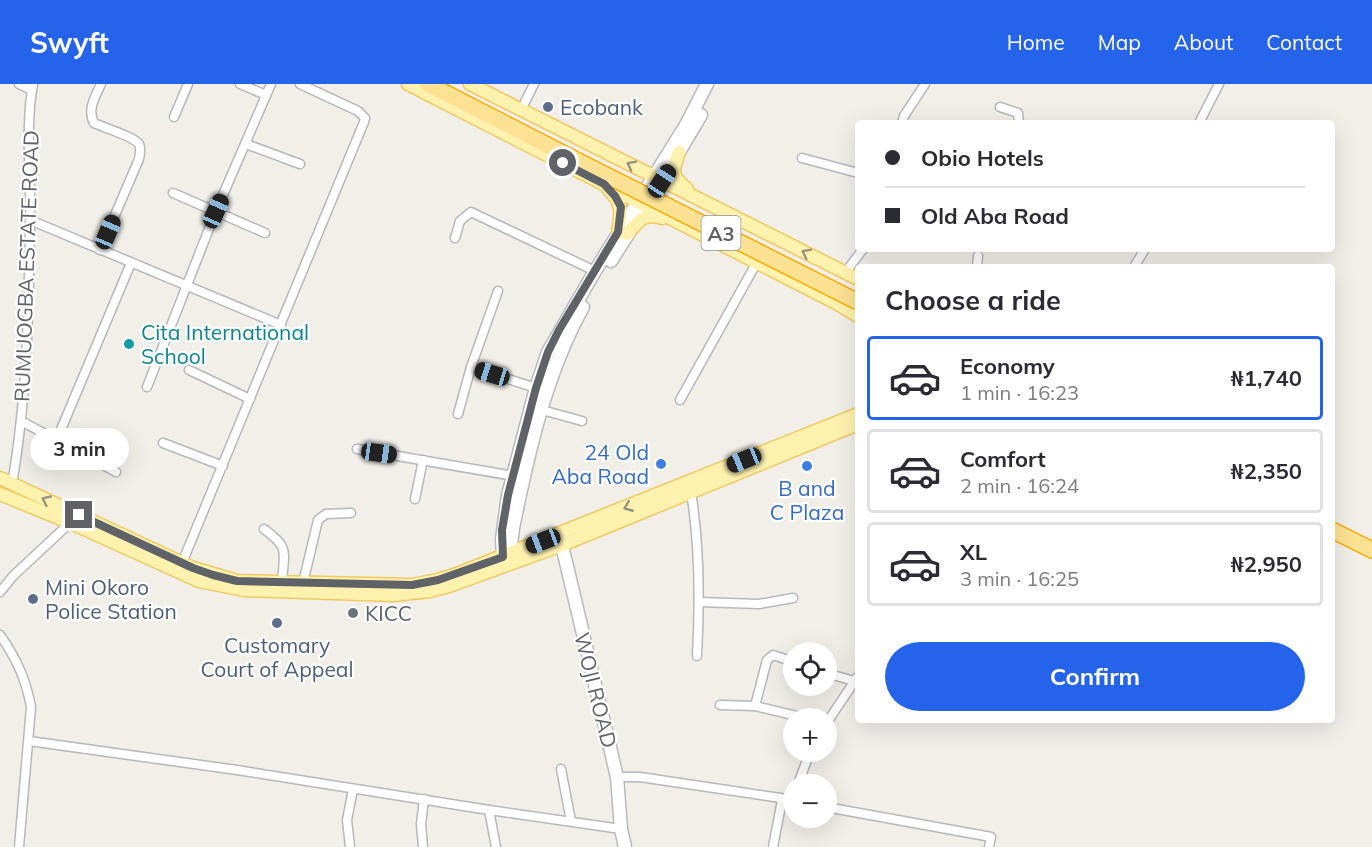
<!DOCTYPE html>
<meta charset="utf-8">
<style>
body{margin:0;font-family:Mulish,sans-serif;background:#f2f2f3;color:#2b2b33;height:100vh;display:flex;flex-direction:column;font-size:22px;white-space:nowrap}
*{box-sizing:border-box;margin:0}
p{font-size:20px;color:#7c7c81}
.icon{flex:none;width:33px;height:33px;fill:none;stroke:currentColor;stroke-width:2;stroke-linecap:round;stroke-linejoin:round}
.map{position:relative;flex:1;overflow:hidden}
.details{position:absolute;left:855px;top:180px;width:480px;height:459px;display:flex;flex-direction:column;background:#fff;border-radius:6px;box-shadow:0 6px 24px #0002}
.details>*{flex:none}
.hud{position:absolute;left:855px;top:36px;width:480px;height:132px;border-radius:6px;box-shadow:0 6px 24px #0002;display:grid;align-content:center;height:132px;padding:0 30px;background:#fff}
.buttons{position:absolute;left:783px;top:558px;display:grid;gap:12px}
.buttons a{display:grid;place-items:center;width:54px;height:54px;border-radius:50%;background:#fff;box-shadow:0 6px 24px #0002;font-size:30px}
.end{position:absolute;width:27px;height:27px;margin:-14px;border:8px solid #5f6368;background:#fff;box-shadow:0 0 0 3px #fff}
.from{border-radius:50%}
.bubble{position:absolute;height:42px;border-radius:21px;background:#fff;box-shadow:0 6px 24px #0002;font-size:20px;font-weight:700;line-height:42px;text-align:center}
.car{position:absolute;width:18px;height:36px;margin:-18px -9px;border-radius:8px;box-shadow:0 0 4px 2px #0007;background:linear-gradient(#222 24%,#8ab4d8 0 40%,#222 0 76%,#8ab4d8 0 86%,#222 0)}
.hud b{display:flex;align-items:center;gap:21px;height:57px;font-size:22px}
.hud b+b{border-top:2px solid #e1e1e2}
.hud i{width:15px;height:15px;background:#2b2b33}
ul{padding:0;list-style:none}
li{display:flex;align-items:center;gap:18px;height:84px;margin:0 12px 9px;padding:0 18px;border:3px solid #e1e1e2;border-radius:6px}
li div{flex:1}
li b{display:block;font-size:22px}
li em{font-style:normal;font-weight:700}
li.selected{border-color:#2563eb}
li>.icon{width:54px;height:54px;stroke-width:1.5}
h2{padding:0 30px;font-size:27px;line-height:72px}
.primary-button{display:flex;gap:12px;margin-top:auto;padding:12px 30px}
.primary-button a{flex:1;height:69px;border-radius:36px;background:#2563eb;color:#fff;font-size:24px;font-weight:700;line-height:69px;text-align:center}
header{display:flex;align-items:center;gap:36px;box-sizing:border-box;height:84px;padding:0 30px;background:#2563eb;color:#fff}
header strong{font-size:28px}
nav{display:flex;gap:33px;margin-inline-start:auto;font-size:21px}
.map>svg:first-child{display:block}
.lines{fill:none;stroke-linecap:round;stroke-linejoin:round}
.street-casing{stroke:#b5b8bc;stroke-width:11}
.secondary-casing{stroke:#b6babf;stroke-width:15}
.primary-casing{stroke:#f2c960;stroke-width:15}
.highway-casing{stroke:#f9ab00;stroke-width:18}
.street{stroke:#fff;stroke-width:8}
.secondary{stroke:#fff;stroke-width:12}
.primary{stroke:#fff2af;stroke-width:12}
.highway{stroke:#fde293;stroke-width:15}
.highway-bridge-casing{stroke:#f9ab00;stroke-width:18;stroke-linecap:butt}
.highway-bridge{stroke:#fde293;stroke-width:15}
.oneway{stroke:#979581}
.route{stroke:#5f6368;stroke-width:8}
.service-dot{fill:#5c6f8a;stroke:#fff;stroke-width:2}
.culture-dot{fill:#0f9aa8;stroke:#fff;stroke-width:2}
.shop-dot{fill:#3f7fe0;stroke:#fff;stroke-width:2}
.worship-dot{fill:#6b7280;stroke:#fff;stroke-width:2}
.labels{text-anchor:middle;dominant-baseline:central;stroke-width:4.5;stroke-linejoin:round;paint-order:stroke}
.shield{fill:#fff;stroke:#8f9295;stroke-width:1.5}
.shield-label{font-size:20px;font-weight:bold;fill:#5f6368}
.service-label{font-size:21px;fill:#4e5e75;stroke:#fff;text-anchor:start}
.street-label{font-size:21px;fill:#5f6368;stroke:#fff}
.culture-label{font-size:21px;fill:#0d838f;stroke:#fff;text-anchor:start}
.shop-label{font-size:21px;fill:#366cbe;stroke:#fff;text-anchor:end}
.worship-label{font-size:21px;fill:#5b616d;stroke:#fff;text-anchor:start}
</style>
<header>
<strong>Swyft</strong>
<nav><a>Home</a><a>Map</a><a>About</a><a>Contact</a></nav>
</header>
<div class="map">
<svg width="1372" height="763" viewBox="0 0 1372 763">
<rect width="100%" height="100%" fill="#f1efe8"/>
<g class="lines">
<g class="street-casing">
<g id="street">
<path d="M 19,0 L 32,6"/>
<path d="M 240,0 L 266,11"/>
<path d="M 1000,23 L 1018,29 L 1019,39"/>
<path d="M 521,26 L 534,0"/>
<path d="M 174,33 L 188,0"/>
<path d="M 902,39 L 904,32 L 925,0"/>
<path d="M 1199,39 L 1219,0"/>
<path d="M 246,60 L 300,80"/>
<path d="M 802,74 L 858,89"/>
<path d="M 173,109 L 265,149"/>
<path d="M 30,136 L 281,241"/>
<path d="M 455,154 L 460,137 L 471,128 L 595,187"/>
<path d="M 100,166 L 139,75 C 140,70 141,64 139,60 C 133,52 104,44 94,39 C 87,26 95,13 101,0"/>
<path d="M 977,183 L 978,172"/>
<path d="M 1134,183 L 1145,165"/>
<path d="M 845,189 L 863,165"/>
<path d="M 471,283 L 536,304"/>
<path d="M 189,286 L 250,315"/>
<path d="M 147,303 L 216,127 L 271,0"/>
<path d="M 680,316 L 757,178"/>
<path d="M 542,326 L 582,337"/>
<path d="M 458,330 L 471,283 L 498,207"/>
<path d="M 21,337 L 116,388"/>
<path d="M 57,355 L 131,179"/>
<path d="M 163,359 L 223,382"/>
<path d="M 357,365 L 514,392"/>
<path d="M 12,400 C 27,315 29,223 30,136 C 31,94 25,41 33,0"/>
<path d="M 691,408 C 700,463 700,517 697,572"/>
<path d="M 415,415 L 423,376"/>
<path d="M 264,445 C 290,464 284,467 282,498"/>
<path d="M 182,479 L 364,38 L 365,34 L 358,27 L 300,0"/>
<path d="M 303,499 L 318,436 L 326,430 L 351,429"/>
<path d="M 0,508 L 13,492 L 72,437"/>
<path d="M 699,518 L 759,520 L 793,514"/>
<path d="M 0,551 C 16,574 26,595 31,623 L 19,763"/>
<path d="M 826,589 L 854,597"/>
<path d="M 720,621 L 755,622 L 805,634"/>
<path d="M 755,622 L 767,576 L 773,571 L 794,578"/>
<path d="M 826,640 L 858,592"/>
<path d="M 29,657 L 237,686 L 489,726 L 621,745"/>
<path d="M 561,685 L 571,737"/>
<path d="M 617,693 L 640,693 L 794,716"/>
<path d="M 798,700 L 810,668"/>
<path d="M 826,723 L 991,753 L 989,763"/>
<path d="M 489,726 L 496,763"/>
<path d="M 350,763 L 347,736 L 353,705"/>
<path d="M 423,763 L 421,740 L 424,715"/>
<path d="M 773,763 L 782,716"/>
</g>
</g>
<g class="secondary-casing">
<g id="secondary">
<path d="M 611,177 L 669,85 L 701,31"/>
<path d="M 560,453 L 617,693 L 621,745 L 625,763"/>
<path d="M 513,478 L 511,461 L 513,444 C 528,370 546,289 583,223"/>
<path d="M 505,479 L 503,473 L 502,455 L 508,411 L 536,304 L 548,268 L 595,187 L 686,41 L 707,0"/>
</g>
</g>
<g class="primary-casing">
<g id="primary">
<path d="M 408,0 L 838,220 L 858,232"/>
<path d="M 470,0 L 858,195"/>
<path d="M 679,68 C 672,87 671,92 687,105"/>
<path d="M 609,106 C 624,121 621,129 618,149"/>
<path d="M 627,150 C 639,137 643,128 663,134"/>
<path d="M 0,394 L 193,484 L 237,497 L 412,501 L 438,496 L 457,490 L 858,330"/>
<path d="M 0,410 L 71,439 L 199,497 L 244,506 L 393,511 L 430,507 L 449,502 L 562,461 L 858,340"/>
</g>
</g>
<g class="highway-casing">
<g id="highway">
<path d="M 428,0 L 584,80"/>
<path d="M 1332,446 L 1372,466"/>
</g>
</g>
<use href="#street" class="street"/>
<use href="#secondary" class="secondary"/>
<use href="#primary" class="primary"/>
<use href="#highway" class="highway"/>
<g class="highway-bridge-casing">
<path id="highway-bridge" d="M 584,80 L 858,218"/>
</g>
<use href="#highway-bridge" class="highway-bridge"/>
</g>
<defs><path id="oneway-chevron" d="M-2-3.5L2.5 0L-2 3.5" fill="none" stroke-width="1.6" stroke-linecap="round" stroke-linejoin="round" transform="scale(1.5)"/></defs>
<g class="oneway">
<use href="#oneway-chevron" transform="translate(631 81) rotate(-153)"/>
<use href="#oneway-chevron" transform="translate(806 169) rotate(-153)"/>
<use href="#oneway-chevron" transform="translate(46 416) rotate(-155)"/>
<use href="#oneway-chevron" transform="translate(628 423) rotate(158)"/>
</g>
<g class="lines">
<path class="route" d="M 79,431 L 193,484 L 213,491 L 237,497 L 412,501 L 438,496 L 503,473 L 502,446 L 508,411 L 536,304 L 548,268 L 559,246 L 618,148 L 621,123 L 615,112 L 604,100 L 563,79"/>
</g>
<g class="service-dot">
<circle cx="548" cy="23" r="6"/>
<circle cx="33" cy="515" r="6"/>
<circle cx="277" cy="539" r="6"/>
</g>
<circle class="culture-dot" cx="129" cy="260" r="6"/>
<g class="shop-dot">
<circle cx="661" cy="380" r="6"/>
<circle cx="807" cy="382" r="6"/>
</g>
<circle class="worship-dot" cx="353" cy="529" r="6"/>
<g class="labels">
<rect class="shield" x="701.5" y="132" width="39" height="34" rx="4.5"/>
<g class="shield-label">
<text x="721" y="149">A3</text>
</g>
<g class="service-label">
<text x="560" y="23">Ecobank</text>
<text x="45" y="503">Mini Okoro<tspan x="45" dy="24">Police Station</tspan></text>
<text x="277" y="561" text-anchor="middle">Customary<tspan x="277" dy="24">Court of Appeal</tspan></text>
</g>
<g class="street-label">
<text transform="translate(26 182) rotate(-88)">RUMUOGBA ESTATE ROAD</text>
<text transform="translate(596 606) rotate(76)">WOJI ROAD</text>
</g>
<g class="culture-label">
<text x="141" y="248">Cita International<tspan x="141" dy="24">School</tspan></text>
</g>
<g class="shop-label">
<text x="649" y="368">24 Old<tspan x="649" dy="24">Aba Road</tspan></text>
<text x="807" y="404" text-anchor="middle">B and<tspan x="807" dy="24">C Plaza</tspan></text>
</g>
<g class="worship-label">
<text x="365" y="529">KICC</text>
</g>
</g>
</svg>
<div class="buttons">
<a><svg class="icon" aria-label="locate" viewBox="0 0 24 24"><circle cx="12" cy="12" r="6"/><path d="M12 2v4M12 18v4M2 12h4M18 12h4"/></svg></a>
<a>+</a>
<a>−</a>
</div>
<i class="end from" style="left:563px;top:79px"></i>
<i class="end" style="left:79px;top:431px"></i>
<div class="bubble" style="left:30px;top:344px;width:99px">3 min</div>
<i class="car" style="left:662px;top:97px;rotate:33deg"></i>
<i class="car" style="left:216px;top:127px;rotate:24deg"></i>
<i class="car" style="left:108px;top:148px;rotate:23deg"></i>
<i class="car" style="left:492px;top:290px;rotate:287deg"></i>
<i class="car" style="left:379px;top:369px;rotate:98deg"></i>
<i class="car" style="left:744px;top:376px;rotate:248deg"></i>
<i class="car" style="left:543px;top:457px;rotate:249deg"></i>
<div class="hud">
<b><i class="from"></i>Obio Hotels</b>
<b><i></i>Old Aba Road</b>
</div>
<section class="details">
<h2>Choose a ride</h2>
<ul>
<li class="selected"><svg class="icon" aria-label="car" viewBox="0 0 24 24"><path d="M5 17H2v-5l4-1 3-4h7l3 4 3 1v5h-3M9 17h6M6 11h13"/><circle cx="7" cy="17" r="2"/><circle cx="17" cy="17" r="2"/></svg><div><b>Economy</b><p>1 min · 16:23</p></div><em>₦1,740</em></li>
<li><svg class="icon" aria-label="car" viewBox="0 0 24 24"><path d="M5 17H2v-5l4-1 3-4h7l3 4 3 1v5h-3M9 17h6M6 11h13"/><circle cx="7" cy="17" r="2"/><circle cx="17" cy="17" r="2"/></svg><div><b>Comfort</b><p>2 min · 16:24</p></div><em>₦2,350</em></li>
<li><svg class="icon" aria-label="car" viewBox="0 0 24 24"><path d="M5 17H2v-5l4-1 3-4h7l3 4 3 1v5h-3M9 17h6M6 11h13"/><circle cx="7" cy="17" r="2"/><circle cx="17" cy="17" r="2"/></svg><div><b>XL</b><p>3 min · 16:25</p></div><em>₦2,950</em></li>
</ul>
<div class="primary-button"><a>Confirm</a></div>
</section>
</div>
